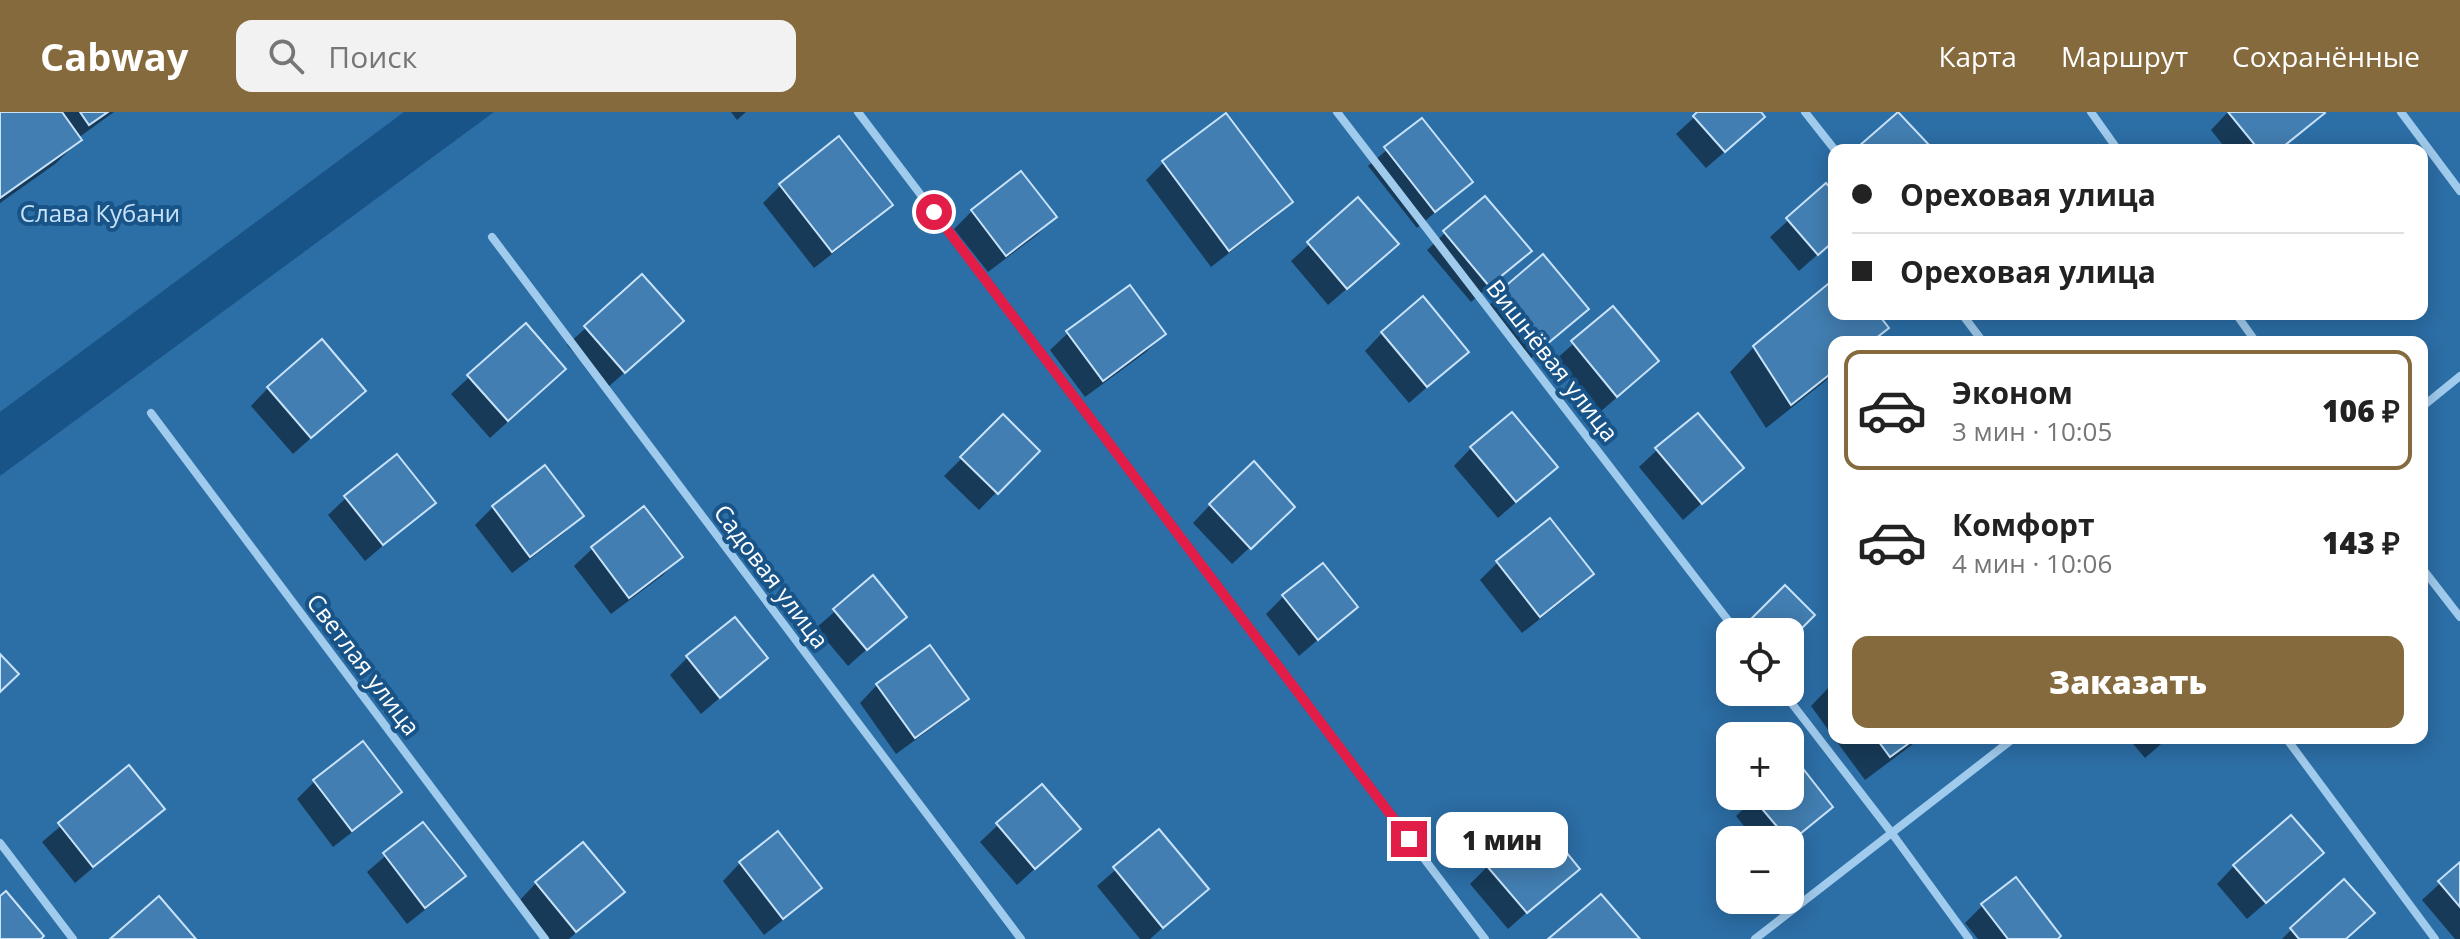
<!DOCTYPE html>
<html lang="ru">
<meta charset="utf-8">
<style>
body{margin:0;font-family:"Open Sans",sans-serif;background:#f2f2f2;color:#222;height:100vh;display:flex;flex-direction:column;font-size:30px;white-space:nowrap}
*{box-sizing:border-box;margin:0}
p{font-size:26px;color:#767676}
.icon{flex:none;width:44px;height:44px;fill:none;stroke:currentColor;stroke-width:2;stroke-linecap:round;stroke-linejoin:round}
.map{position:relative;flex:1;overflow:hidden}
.side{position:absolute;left:1828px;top:224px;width:600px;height:408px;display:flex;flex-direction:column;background:#fff;border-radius:16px;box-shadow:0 4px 20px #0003}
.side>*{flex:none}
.top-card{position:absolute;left:1828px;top:32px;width:600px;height:176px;border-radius:16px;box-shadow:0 4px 20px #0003;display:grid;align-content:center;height:176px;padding:0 24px;background:#fff}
.fabs{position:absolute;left:1716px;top:506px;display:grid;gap:16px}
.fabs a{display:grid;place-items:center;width:88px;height:88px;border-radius:16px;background:#fff;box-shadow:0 4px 20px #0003;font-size:40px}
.end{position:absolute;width:36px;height:36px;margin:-18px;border:10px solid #e11d48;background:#fff;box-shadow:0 0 0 4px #fff}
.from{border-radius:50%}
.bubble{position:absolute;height:56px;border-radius:16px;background:#fff;box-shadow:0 4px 20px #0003;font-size:26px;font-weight:800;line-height:56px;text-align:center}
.top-card b{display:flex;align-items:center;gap:28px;height:76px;font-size:30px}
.top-card b+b{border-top:2px solid #e0e0e0}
.top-card i{width:20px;height:20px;background:#222}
ul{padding:14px 0 0;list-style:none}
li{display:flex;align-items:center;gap:24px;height:120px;margin:0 16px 12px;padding:0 8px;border:4px solid transparent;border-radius:16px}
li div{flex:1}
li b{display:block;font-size:30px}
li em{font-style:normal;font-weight:800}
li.active{border-color:#856a3d}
li>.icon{width:72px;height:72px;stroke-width:1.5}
.action{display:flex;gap:16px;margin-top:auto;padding:16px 24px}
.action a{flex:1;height:92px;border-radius:16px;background:#856a3d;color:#fff;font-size:32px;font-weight:800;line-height:92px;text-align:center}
header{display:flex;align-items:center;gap:48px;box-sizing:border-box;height:112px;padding:0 40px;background:#856a3d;color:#fff}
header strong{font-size:38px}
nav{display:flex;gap:44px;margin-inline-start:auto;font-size:28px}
.search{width:560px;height:72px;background:#f2f2f2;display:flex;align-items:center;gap:20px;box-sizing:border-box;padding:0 28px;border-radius:16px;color:#767676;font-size:30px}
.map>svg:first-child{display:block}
.green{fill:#2c6ea6;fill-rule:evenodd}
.shadow{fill:#0007}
.building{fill:#427eb1;stroke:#c7e2f9;stroke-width:2}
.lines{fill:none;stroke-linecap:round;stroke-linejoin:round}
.minor{stroke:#a1cbed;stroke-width:8}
.route{stroke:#e11d48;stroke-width:10}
.labels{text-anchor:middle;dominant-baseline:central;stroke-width:8;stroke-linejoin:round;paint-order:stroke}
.park-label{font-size:24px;fill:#c7e2f9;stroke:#195488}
.street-label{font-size:24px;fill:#fff;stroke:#195488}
</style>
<header>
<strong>Cabway</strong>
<div class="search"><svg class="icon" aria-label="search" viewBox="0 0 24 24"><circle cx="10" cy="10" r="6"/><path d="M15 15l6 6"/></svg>Поиск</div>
<nav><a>Карта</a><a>Маршрут</a><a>Сохранённые</a></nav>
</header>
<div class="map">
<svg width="2460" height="827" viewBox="0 0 2460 827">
<rect width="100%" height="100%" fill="#195488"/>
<g class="green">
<path d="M 0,0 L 404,0 L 0,300 Z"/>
<path d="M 494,0 L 2460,0 L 2460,827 L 0,827 L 0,364 ZM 1834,38 L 2422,38 L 2422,202 L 1834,202 ZM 1834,230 L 2422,230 L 2422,626 L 1834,626 ZM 1730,520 L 1790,520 L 1790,580 L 1730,580 ZM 1730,624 L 1790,624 L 1790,684 L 1730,684 ZM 1730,728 L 1790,728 L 1790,788 L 1730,788 Z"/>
</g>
<g class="shadow">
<path d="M 0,0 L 114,0 L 78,26 L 80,28 L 55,52 L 0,91 Z"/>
<path d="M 731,0 L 746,0 L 737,8 Z"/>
<path d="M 1700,0 L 1758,0 L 1745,22 L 1706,56 L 1676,22 Z"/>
<path d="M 2228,0 L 2321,0 L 2322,1 L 2280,38 L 2227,38 L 2211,18 Z"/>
<path d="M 1225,3 L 1291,89 L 1273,107 L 1211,155 L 1146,68 L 1163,51 Z"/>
<path d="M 1422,8 L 1470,70 L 1417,116 L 1368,54 Z"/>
<path d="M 781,73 L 891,93 L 873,110 L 814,156 L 763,91 Z"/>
<path d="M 1826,74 L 1834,83 L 1834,128 L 1799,159 L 1770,125 Z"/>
<path d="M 1358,88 L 1379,149 L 1328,193 L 1291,149 Z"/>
<path d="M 972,99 L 1054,105 L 1037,123 L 988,160 L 954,117 Z"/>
<path d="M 1445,121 L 1529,139 L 1471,190 L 1427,138 Z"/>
<path d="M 1543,144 L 1587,197 L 1529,248 L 1486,196 Z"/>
<path d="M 642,165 L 663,226 L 606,277 L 567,233 Z"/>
<path d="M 1834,170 L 1834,202 L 1876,202 L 1886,216 L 1872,230 L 1834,230 L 1834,262 L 1766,316 L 1730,260 L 1754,235 Z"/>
<path d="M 1613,197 L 1639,266 L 1599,301 L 1555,248 Z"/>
<path d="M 525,214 L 546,275 L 490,326 L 451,282 Z"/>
<path d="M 1068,221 L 1164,222 L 1146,240 L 1085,285 L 1050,238 Z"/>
<path d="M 1382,221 L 1467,240 L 1409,291 L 1365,239 Z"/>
<path d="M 268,276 L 364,279 L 293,342 L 251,294 Z"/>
<path d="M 1003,305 L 1037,339 L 979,398 L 944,364 Z"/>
<path d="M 1471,336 L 1537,372 L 1498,406 L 1454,354 Z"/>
<path d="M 1657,338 L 1741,356 L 1683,408 L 1639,355 Z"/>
<path d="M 544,356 L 581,404 L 564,421 L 512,461 L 475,413 L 493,395 Z"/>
<path d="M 346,386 L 434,390 L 365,449 L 328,403 Z"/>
<path d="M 1210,393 L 1275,412 L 1232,452 L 1193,411 Z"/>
<path d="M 643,397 L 680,445 L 663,463 L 611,502 L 574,454 L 592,437 Z"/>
<path d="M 1498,450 L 1592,462 L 1574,480 L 1522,521 L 1480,468 Z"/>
<path d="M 873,466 L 904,504 L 848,554 L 816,516 Z"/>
<path d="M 1785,476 L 1813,503 L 1790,525 L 1790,520 L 1741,520 Z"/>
<path d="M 1283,485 L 1356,495 L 1299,544 L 1266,502 Z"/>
<path d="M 688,545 L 766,546 L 701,602 L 670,563 Z"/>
<path d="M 1834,570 L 1834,626 L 1811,594 Z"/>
<path d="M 877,573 L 966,586 L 948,604 L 896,642 L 860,591 Z"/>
<path d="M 1834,626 L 1921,626 L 1865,668 Z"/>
<path d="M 2128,626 L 2168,626 L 2145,646 Z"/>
<path d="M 363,632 L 400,680 L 382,697 L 333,735 L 297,687 L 314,670 Z"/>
<path d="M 129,656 L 162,697 L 75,771 L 42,730 Z"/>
<path d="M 1790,657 L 1831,695 L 1790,731 L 1790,728 L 1755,728 L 1736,704 L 1757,684 L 1790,684 Z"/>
<path d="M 422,712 L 463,764 L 446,781 L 407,812 L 367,760 Z"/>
<path d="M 998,713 L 1078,717 L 1017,773 L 980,730 Z"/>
<path d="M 1159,720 L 1206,777 L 1150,827 L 1140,827 L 1097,774 Z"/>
<path d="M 740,751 L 820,776 L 802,793 L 764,823 L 723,769 Z"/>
<path d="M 2460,753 L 2460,827 L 2455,827 L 2422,788 Z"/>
<path d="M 1488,754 L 1577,756 L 1508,817 L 1470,772 Z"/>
<path d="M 2234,754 L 2303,758 L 2247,807 L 2217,772 Z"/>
<path d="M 2344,770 L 2345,827 L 2282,827 L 2291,818 Z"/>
<path d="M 536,771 L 622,780 L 569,827 L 550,827 L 519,789 Z"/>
<path d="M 1983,793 L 2056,827 L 1978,827 L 1965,811 Z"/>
</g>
<g class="building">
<path d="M 0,0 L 62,0 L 82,28 L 0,86 Z"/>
<path d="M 80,0 L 108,0 L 89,13 Z"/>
<path d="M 1697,0 L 1761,0 L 1765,5 L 1725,40 L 1693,4 Z"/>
<path d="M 1898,0 L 1931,35 L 1928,38 L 1863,38 L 1859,34 Z"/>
<path d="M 2228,0 L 2324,0 L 2325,1 L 2279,38 L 2259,38 Z"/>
<path d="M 1226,1 L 1293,90 L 1229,139 L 1162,49 Z"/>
<path d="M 1422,6 L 1473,70 L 1435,100 L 1384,35 Z"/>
<path d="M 839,24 L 893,93 L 832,140 L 779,72 Z"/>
<path d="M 1021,59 L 1057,105 L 1006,144 L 971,98 Z"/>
<path d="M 1826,71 L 1834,80 L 1834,129 L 1818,143 L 1786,106 Z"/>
<path d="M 1485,84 L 1532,139 L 1489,174 L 1443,119 Z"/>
<path d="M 1358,85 L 1399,132 L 1347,177 L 1307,130 Z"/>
<path d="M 1543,142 L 1589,197 L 1547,232 L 1502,177 Z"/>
<path d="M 642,162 L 684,209 L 625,261 L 584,214 Z"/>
<path d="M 1834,167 L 1834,202 L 1878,202 L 1889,216 L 1871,230 L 1834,230 L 1834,259 L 1791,293 L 1753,234 Z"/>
<path d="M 1130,173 L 1166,222 L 1103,269 L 1066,219 Z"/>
<path d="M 1423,184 L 1469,240 L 1427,275 L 1381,220 Z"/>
<path d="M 1613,194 L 1659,249 L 1617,285 L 1571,229 Z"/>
<path d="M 526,211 L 566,257 L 508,309 L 467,263 Z"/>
<path d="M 322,227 L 366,279 L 311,326 L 267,275 Z"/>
<path d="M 1512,300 L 1558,355 L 1516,390 L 1470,335 Z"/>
<path d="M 1698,301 L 1744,356 L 1702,392 L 1655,336 Z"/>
<path d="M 1003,302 L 1040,339 L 998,382 L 960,345 Z"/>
<path d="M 397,342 L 436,391 L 383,433 L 344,384 Z"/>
<path d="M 1254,349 L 1295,395 L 1251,437 L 1209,392 Z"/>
<path d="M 545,353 L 584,404 L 530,445 L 492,394 Z"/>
<path d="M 644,394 L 683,445 L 629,486 L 591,435 Z"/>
<path d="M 1550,406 L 1594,462 L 1540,505 L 1496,449 Z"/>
<path d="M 1323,451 L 1358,495 L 1318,528 L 1282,483 Z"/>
<path d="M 873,463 L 907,505 L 867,538 L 833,497 Z"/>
<path d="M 1785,473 L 1815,503 L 1790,528 L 1790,520 L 1756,520 L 1747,511 Z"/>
<path d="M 735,505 L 768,546 L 720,586 L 686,544 Z"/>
<path d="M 930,533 L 969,587 L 915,626 L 876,572 Z"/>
<path d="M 0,542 L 19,562 L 0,580 Z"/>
<path d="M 1876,626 L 1916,626 L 1890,645 Z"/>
<path d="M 363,629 L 402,680 L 352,719 L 313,668 Z"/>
<path d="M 1797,649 L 1833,695 L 1790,730 L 1752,685 L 1790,684 L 1790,655 Z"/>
<path d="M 129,653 L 165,697 L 93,755 L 58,711 Z"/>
<path d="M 1042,672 L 1081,717 L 1035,757 L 996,711 Z"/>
<path d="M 2291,703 L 2324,741 L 2266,791 L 2233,753 Z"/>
<path d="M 1540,708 L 1580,757 L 1527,801 L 1486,753 Z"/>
<path d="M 423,710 L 466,764 L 425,796 L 383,741 Z"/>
<path d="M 1159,717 L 1209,777 L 1163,816 L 1113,755 Z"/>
<path d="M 778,719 L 822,776 L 783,807 L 739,750 Z"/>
<path d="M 583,730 L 625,780 L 576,820 L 535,770 Z"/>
<path d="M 2460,750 L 2460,795 L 2438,769 Z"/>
<path d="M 2016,765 L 2061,824 L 2058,827 L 2008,827 L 1981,792 Z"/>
<path d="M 2344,767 L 2375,801 L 2346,827 L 2299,827 L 2290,816 Z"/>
<path d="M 6,779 L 44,824 L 41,827 L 0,827 L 0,784 Z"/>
<path d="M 1601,782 L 1640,827 L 1548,827 Z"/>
<path d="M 159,784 L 196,827 L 110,827 Z"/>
</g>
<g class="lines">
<g class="minor">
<path d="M 858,0 L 1485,827"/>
<path d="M 1337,0 L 1737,520"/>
<path d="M 1805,0 L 1835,38"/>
<path d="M 2091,0 L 2118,38"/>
<path d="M 2401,0 L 2460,79"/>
<path d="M 492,125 L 1021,827"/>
<path d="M 1962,202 L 1983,230"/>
<path d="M 2236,202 L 2256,230"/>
<path d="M 2422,295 L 2460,264"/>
<path d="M 151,301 L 545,827"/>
<path d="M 2422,456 L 2460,505"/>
<path d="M 1783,580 L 1891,720 L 1969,827"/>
<path d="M 2286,626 L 2435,827"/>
<path d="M 0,731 L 73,827"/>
<path d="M 1755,827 L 2014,626"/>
</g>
</g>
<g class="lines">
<path class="route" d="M 934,100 L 1409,727"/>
</g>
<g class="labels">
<g class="park-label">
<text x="100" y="100">Слава Кубани</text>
</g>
<g class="street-label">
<text transform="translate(1553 248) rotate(52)">Вишнёвая улица</text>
<text transform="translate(772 464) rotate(53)">Садовая улица</text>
<text transform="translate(364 552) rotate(53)">Светлая улица</text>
</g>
</g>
</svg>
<div class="fabs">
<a><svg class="icon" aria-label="locate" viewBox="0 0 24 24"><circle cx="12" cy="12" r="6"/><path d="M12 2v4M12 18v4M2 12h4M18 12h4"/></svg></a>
<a>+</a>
<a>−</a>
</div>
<i class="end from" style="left:934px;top:100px"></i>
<i class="end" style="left:1409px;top:727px"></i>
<div class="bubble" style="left:1436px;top:700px;width:132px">1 мин</div>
<div class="top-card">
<b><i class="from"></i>Ореховая улица</b>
<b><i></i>Ореховая улица</b>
</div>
<section class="side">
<ul>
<li class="active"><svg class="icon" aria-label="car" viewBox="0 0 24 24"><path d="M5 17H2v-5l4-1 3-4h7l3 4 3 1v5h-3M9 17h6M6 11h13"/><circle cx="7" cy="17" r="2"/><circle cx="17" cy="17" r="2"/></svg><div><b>Эконом</b><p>3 мин · 10:05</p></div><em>106 ₽</em></li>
<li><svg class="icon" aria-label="car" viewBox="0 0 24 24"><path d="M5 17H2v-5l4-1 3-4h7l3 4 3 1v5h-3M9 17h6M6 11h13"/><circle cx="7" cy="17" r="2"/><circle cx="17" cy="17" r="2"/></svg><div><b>Комфорт</b><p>4 мин · 10:06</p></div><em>143 ₽</em></li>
</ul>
<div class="action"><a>Заказать</a></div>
</section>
</div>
